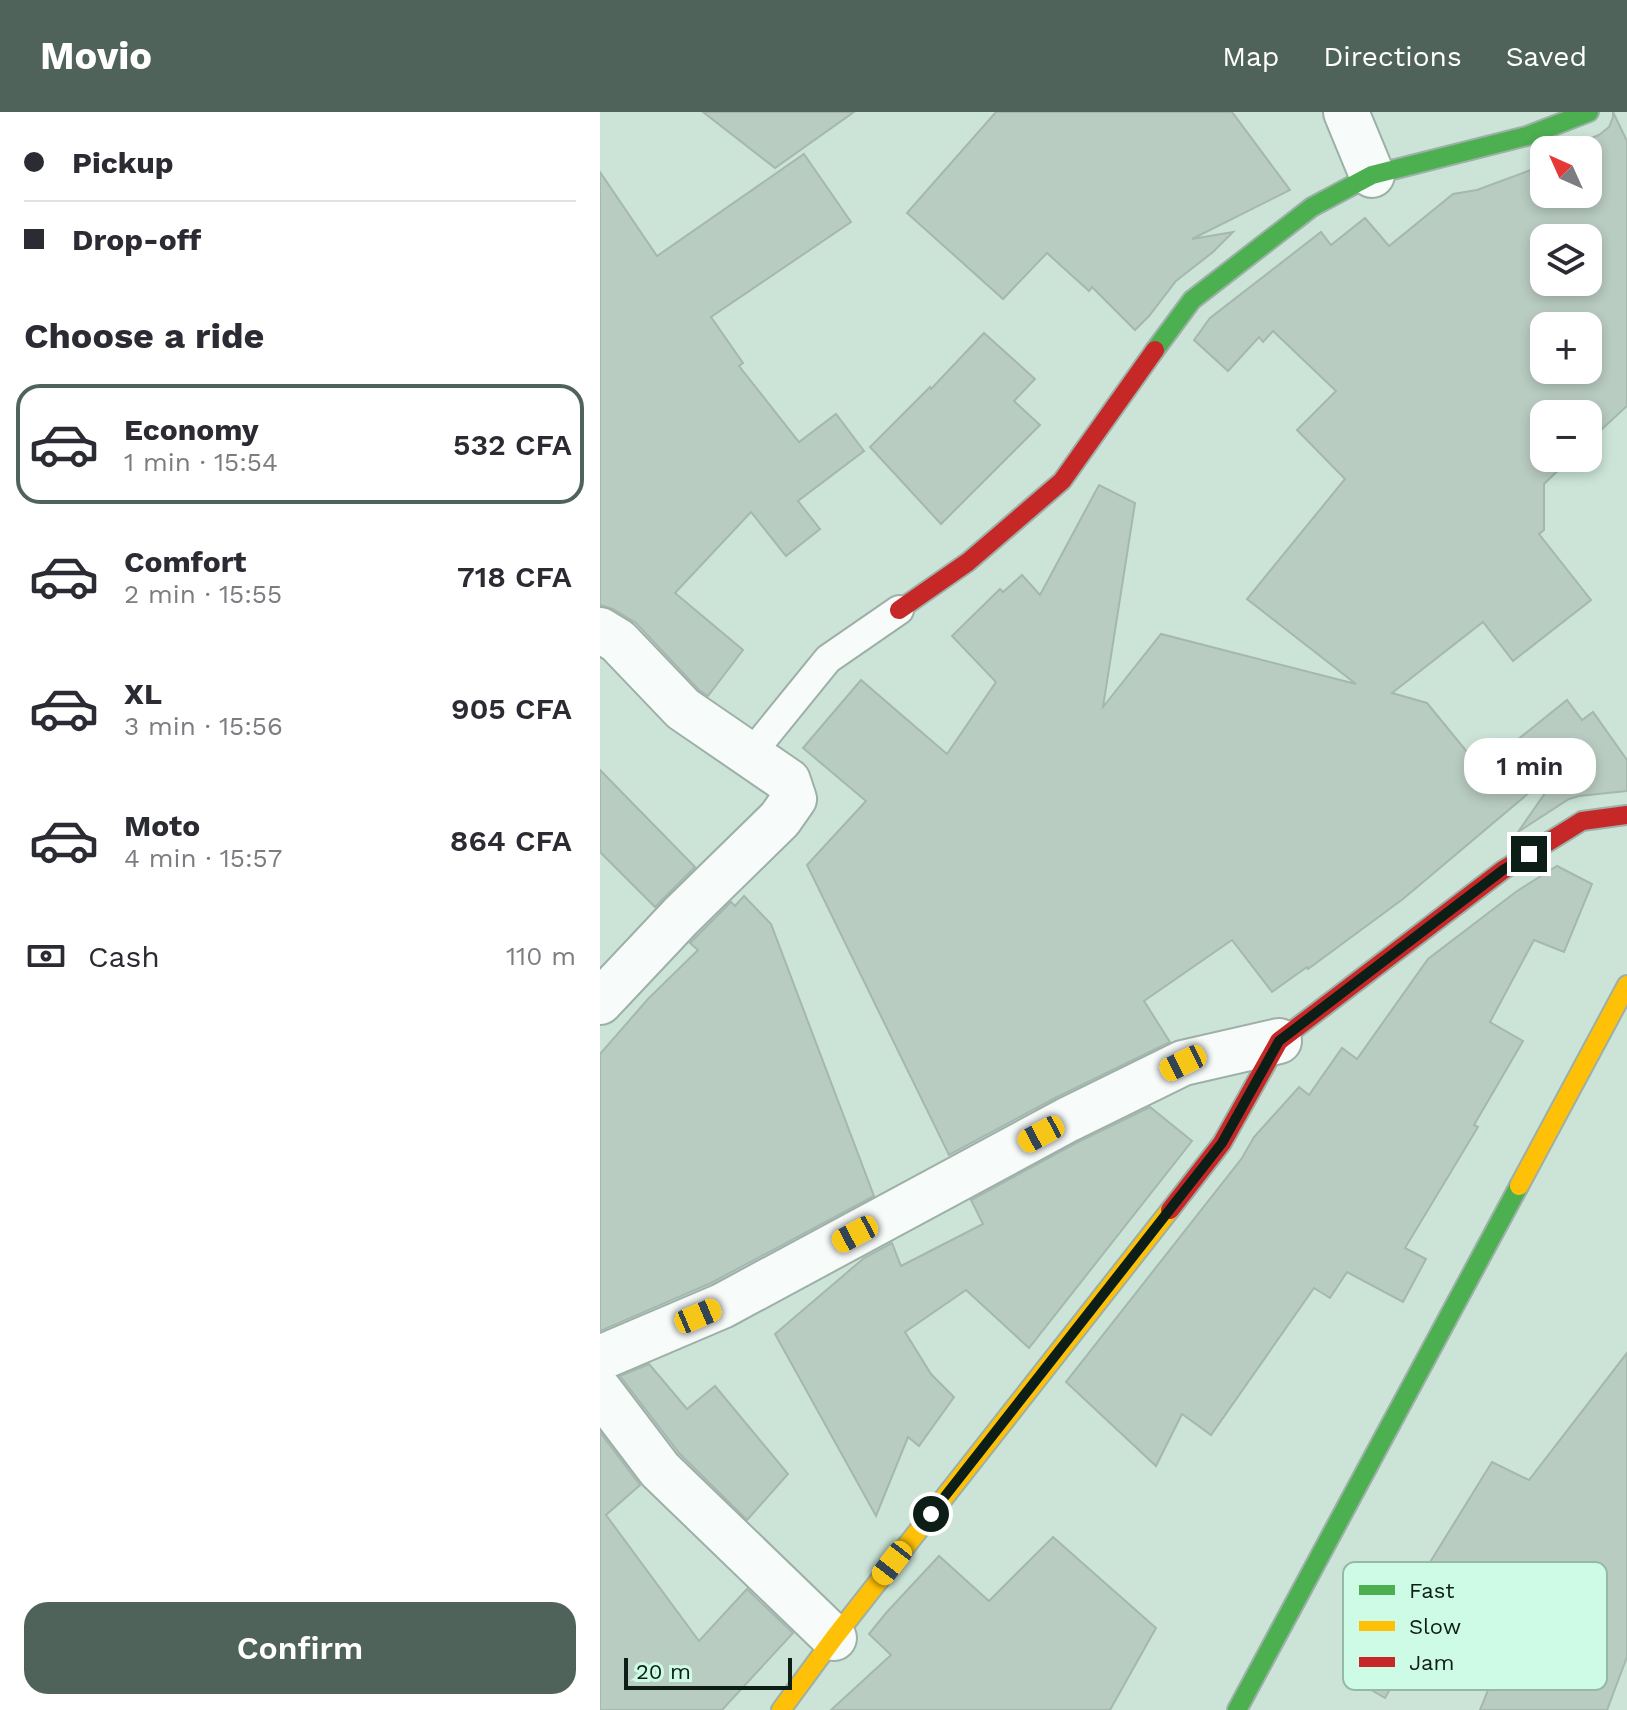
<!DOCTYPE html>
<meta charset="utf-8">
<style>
body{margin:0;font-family:"Work Sans",sans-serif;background:#f2f2f3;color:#2b2b33;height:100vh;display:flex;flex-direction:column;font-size:30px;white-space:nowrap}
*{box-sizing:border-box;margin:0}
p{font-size:26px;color:#7c7c81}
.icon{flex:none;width:44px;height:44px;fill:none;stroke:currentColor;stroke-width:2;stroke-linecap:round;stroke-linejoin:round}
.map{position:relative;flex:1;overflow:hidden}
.drawer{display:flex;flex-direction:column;background:#fff;width:600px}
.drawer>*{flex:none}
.top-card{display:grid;align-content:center;height:176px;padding:0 24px;background:#fff}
.needle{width:52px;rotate:315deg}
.controls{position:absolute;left:930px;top:24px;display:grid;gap:16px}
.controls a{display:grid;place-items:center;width:72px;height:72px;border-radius:16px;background:#fff;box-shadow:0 4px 12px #0003;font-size:40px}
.scale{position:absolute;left:24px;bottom:20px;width:168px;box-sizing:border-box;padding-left:8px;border:4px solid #0d1e17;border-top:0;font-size:22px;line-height:28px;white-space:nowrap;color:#0d1e17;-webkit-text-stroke:6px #cefbe5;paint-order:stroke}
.end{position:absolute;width:36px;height:36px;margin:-18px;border:10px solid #0d1e17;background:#fff;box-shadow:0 0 0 4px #fff}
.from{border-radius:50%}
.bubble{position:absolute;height:56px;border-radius:24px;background:#fff;box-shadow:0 4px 12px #0003;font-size:26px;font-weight:600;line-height:56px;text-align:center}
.car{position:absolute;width:24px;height:48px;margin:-24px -12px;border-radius:10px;box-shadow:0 0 6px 2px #0007;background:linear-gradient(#f5c518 24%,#345 0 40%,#f5c518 0 76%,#345 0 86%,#f5c518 0)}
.top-card b{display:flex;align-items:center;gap:28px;height:76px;font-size:30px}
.top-card b+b{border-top:2px solid #e1e1e2}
.top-card i{width:20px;height:20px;background:#2b2b33}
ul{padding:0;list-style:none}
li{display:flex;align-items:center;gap:24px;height:120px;margin:0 16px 12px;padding:0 8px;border:4px solid transparent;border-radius:24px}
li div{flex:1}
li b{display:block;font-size:30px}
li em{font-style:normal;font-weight:600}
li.active{border-color:#50635b}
li>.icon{width:72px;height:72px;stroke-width:1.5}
h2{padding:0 24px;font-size:36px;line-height:96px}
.pay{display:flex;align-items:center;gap:20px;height:88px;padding:0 24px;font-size:30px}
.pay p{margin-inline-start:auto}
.action{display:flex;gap:16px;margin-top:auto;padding:16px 24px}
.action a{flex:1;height:92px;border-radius:24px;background:#50635b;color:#fff;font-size:32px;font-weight:600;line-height:92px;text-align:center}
header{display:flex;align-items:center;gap:48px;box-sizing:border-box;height:112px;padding:0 40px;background:#50635b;color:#fff}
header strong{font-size:38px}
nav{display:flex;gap:44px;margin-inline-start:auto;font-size:28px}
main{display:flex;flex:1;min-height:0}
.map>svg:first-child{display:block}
.building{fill:#b9ccc2;stroke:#a5b7af;stroke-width:2;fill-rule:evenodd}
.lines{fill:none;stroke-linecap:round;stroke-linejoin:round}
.lane-casing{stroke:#9db0a7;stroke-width:32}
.street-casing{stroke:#9db0a7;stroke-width:48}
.fast-casing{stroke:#9db0a7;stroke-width:22}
.slow-casing{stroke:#9db0a7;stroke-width:22}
.jam-casing{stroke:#9db0a7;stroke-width:22}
.lane{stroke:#f7fbf9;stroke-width:28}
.street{stroke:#f7fbf9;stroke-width:44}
.fast{stroke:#4caf50;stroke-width:18}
.slow{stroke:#ffc107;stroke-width:18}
.jam{stroke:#c62828;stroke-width:18}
.route{stroke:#0d1e17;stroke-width:10}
.key{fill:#cefbe5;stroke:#94b9a7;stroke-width:2}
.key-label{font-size:22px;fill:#0d1e17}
</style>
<header>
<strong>Movio</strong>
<nav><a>Map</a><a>Directions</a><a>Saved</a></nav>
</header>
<main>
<section class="drawer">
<div class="top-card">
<b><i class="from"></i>Pickup</b>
<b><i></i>Drop-off</b>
</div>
<h2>Choose a ride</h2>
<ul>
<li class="active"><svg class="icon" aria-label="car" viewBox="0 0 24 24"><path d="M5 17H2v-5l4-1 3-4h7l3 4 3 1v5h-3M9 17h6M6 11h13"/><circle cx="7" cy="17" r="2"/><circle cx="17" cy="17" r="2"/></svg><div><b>Economy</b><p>1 min · 15:54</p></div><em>532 CFA</em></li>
<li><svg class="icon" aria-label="car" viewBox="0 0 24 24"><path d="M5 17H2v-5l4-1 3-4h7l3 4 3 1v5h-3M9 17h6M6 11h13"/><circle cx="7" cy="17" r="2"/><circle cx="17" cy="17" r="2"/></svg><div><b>Comfort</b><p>2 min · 15:55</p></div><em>718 CFA</em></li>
<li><svg class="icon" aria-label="car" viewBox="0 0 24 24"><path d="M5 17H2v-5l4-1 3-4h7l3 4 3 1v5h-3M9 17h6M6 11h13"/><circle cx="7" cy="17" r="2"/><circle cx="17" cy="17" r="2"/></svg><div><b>XL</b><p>3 min · 15:56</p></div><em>905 CFA</em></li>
<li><svg class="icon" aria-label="car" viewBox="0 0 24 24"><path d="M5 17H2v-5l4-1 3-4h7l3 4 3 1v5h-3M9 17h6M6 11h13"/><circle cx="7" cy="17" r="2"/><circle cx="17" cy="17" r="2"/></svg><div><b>Moto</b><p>4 min · 15:57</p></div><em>864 CFA</em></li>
</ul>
<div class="pay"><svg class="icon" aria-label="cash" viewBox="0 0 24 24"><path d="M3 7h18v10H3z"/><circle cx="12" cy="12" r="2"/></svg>Cash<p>110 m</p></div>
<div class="action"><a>Confirm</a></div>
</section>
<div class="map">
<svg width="1027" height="1598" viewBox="0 0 1027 1598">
<rect width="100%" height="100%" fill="#cce4d8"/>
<g class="building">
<path d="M 103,0 L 254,0 L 175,56 Z"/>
<path d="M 396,0 L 632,0 L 690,78 L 592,127 L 633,120 L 613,140 L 576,169 L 549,204 L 535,218 L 492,175 L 489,179 L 447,141 L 403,187 L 307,101 Z"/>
<path d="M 1013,0 L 1027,29 L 1027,294 L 988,330 L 988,302 L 944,302 L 944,346 L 971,346 L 944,372 L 944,418 L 939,422 L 991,488 L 913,549 L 883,510 L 792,581 L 827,591 L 881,657 L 967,588 L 982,608 L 993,600 L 1027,648 L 1027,679 L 979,684 L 969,687 L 918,720 L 950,674 L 943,669 L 803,787 L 708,857 L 707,855 L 672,880 L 632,828 L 544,889 L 570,930 L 455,986 L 349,1043 L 207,753 L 266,689 L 203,636 L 261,568 L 347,642 L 396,570 L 352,524 L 400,477 L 403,480 L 422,463 L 440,483 L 499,373 L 535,391 L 503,595 L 561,522 L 756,572 L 647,487 L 745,367 L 697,318 L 736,279 L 673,219 L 663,230 L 659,225 L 628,259 L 594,228 L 610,206 L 721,120 L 731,133 L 765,106 L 789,134 L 853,82 L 877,78 L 944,53 L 944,82 L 988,82 L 988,38 L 960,38 L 999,23 L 1009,15 L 1013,5 ZM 944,126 L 988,126 L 988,170 L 944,170 ZM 944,214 L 988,214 L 988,258 L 944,258 Z"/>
<path d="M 204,42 L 251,110 L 111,205 L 143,251 L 139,254 L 199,330 L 236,302 L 264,339 L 198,389 L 220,417 L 186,444 L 151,400 L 75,481 L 143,538 L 108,584 L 99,578 L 36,511 L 13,497 L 0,493 L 0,60 L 57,144 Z"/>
<path d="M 384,221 L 435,267 L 414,289 L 440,313 L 341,412 L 270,335 L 330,275 L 331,277 Z"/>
<path d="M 0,658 L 95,755 L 55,795 L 0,740 Z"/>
<path d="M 957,754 L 992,772 L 964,840 L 934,828 L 890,910 L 923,929 L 874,1013 L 878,1015 L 805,1136 L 826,1147 L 803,1190 L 747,1160 L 730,1186 L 714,1176 L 611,1323 L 582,1302 L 556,1354 L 466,1270 L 642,1046 L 654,1025 L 699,975 L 709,983 L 742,936 L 757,947 L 828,847 L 917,779 Z"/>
<path d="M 144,784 L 171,812 L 274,1084 L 111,1171 L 0,1219 L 0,942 L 48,887 L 98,838 L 90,831 L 131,790 L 135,794 Z"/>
<path d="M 550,995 L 592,1029 L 429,1236 L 366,1178 L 305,1220 L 331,1262 L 354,1285 L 319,1334 L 308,1325 L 276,1404 L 175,1222 L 264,1146 L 292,1131 L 301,1154 L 383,1112 L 371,1088 L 478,1030 Z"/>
<path d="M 1027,1241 L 1027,1545 L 1007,1598 L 880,1598 L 898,1553 L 793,1510 L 892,1350 L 929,1368 Z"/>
<path d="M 49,1252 L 87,1297 L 115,1274 L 188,1362 L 147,1408 L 79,1341 L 20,1264 Z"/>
<path d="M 0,1320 L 40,1373 L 6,1403 L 99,1529 L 147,1477 L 193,1521 L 122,1598 L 0,1598 Z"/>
<path d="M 453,1425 L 556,1516 L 510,1598 L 231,1598 L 291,1543 L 269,1522 L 286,1501 L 339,1444 L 389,1489 Z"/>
<path d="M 777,1510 L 816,1532 L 785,1586 L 747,1564 Z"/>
</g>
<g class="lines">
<g class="lane-casing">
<path id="lane" d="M 150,643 L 228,547 L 299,498"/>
</g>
<g class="street-casing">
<g id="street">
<path d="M 746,0 L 772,63"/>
<path d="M 0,518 L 18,529 L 83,597 L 188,669 L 194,687 L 180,707 L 81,804 L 0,890"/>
<path d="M 0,1246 L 122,1194 L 467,1008 L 583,951 L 679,929"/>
<path d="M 0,1279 L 60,1358 L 234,1526"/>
</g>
</g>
<g class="fast-casing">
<g id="fast">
<path d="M 555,238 L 592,188 L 712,95 L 772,63 L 927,24 L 989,0"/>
<path d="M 637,1598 L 919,1074"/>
</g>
</g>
<g class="slow-casing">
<g id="slow">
<path d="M 919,1074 L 1027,873"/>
<path d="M 181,1598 L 234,1526 L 570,1098"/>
</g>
</g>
<g class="jam-casing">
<g id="jam">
<path d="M 299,498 L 368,450 L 462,369 L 555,238"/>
<path d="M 570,1098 L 622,1031 L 679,929 L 903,758 L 982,709 L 1027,703"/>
</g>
</g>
<use href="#lane" class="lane"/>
<use href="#street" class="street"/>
<use href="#fast" class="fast"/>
<use href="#slow" class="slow"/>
<use href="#jam" class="jam"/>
</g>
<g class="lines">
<path class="route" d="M 331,1402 L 622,1031 L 679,929 L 903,758 L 929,742"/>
</g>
<rect x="743" y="1450" width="264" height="128" rx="12" class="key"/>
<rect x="759" y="1473" width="36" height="10" fill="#4caf50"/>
<rect x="759" y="1509" width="36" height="10" fill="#ffc107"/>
<rect x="759" y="1545" width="36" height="10" fill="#c62828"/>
<g class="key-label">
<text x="809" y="1486">Fast</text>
<text x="809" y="1522">Slow</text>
<text x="809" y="1558">Jam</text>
</g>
</svg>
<div class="controls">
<a><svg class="needle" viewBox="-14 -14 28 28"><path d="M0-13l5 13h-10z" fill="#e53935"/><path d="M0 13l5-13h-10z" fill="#7c7c81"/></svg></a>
<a><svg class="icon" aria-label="layers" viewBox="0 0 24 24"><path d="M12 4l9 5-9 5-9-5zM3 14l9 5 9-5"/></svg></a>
<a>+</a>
<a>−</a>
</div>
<div class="scale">20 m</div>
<i class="end from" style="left:331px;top:1402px"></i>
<i class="end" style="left:929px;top:742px"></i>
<div class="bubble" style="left:864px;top:626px;width:132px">1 min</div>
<i class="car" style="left:583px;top:951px;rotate:244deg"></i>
<i class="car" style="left:441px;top:1022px;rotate:242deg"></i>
<i class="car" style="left:255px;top:1122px;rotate:242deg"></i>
<i class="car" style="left:98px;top:1204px;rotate:67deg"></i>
<i class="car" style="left:292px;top:1451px;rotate:218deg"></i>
</div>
</main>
